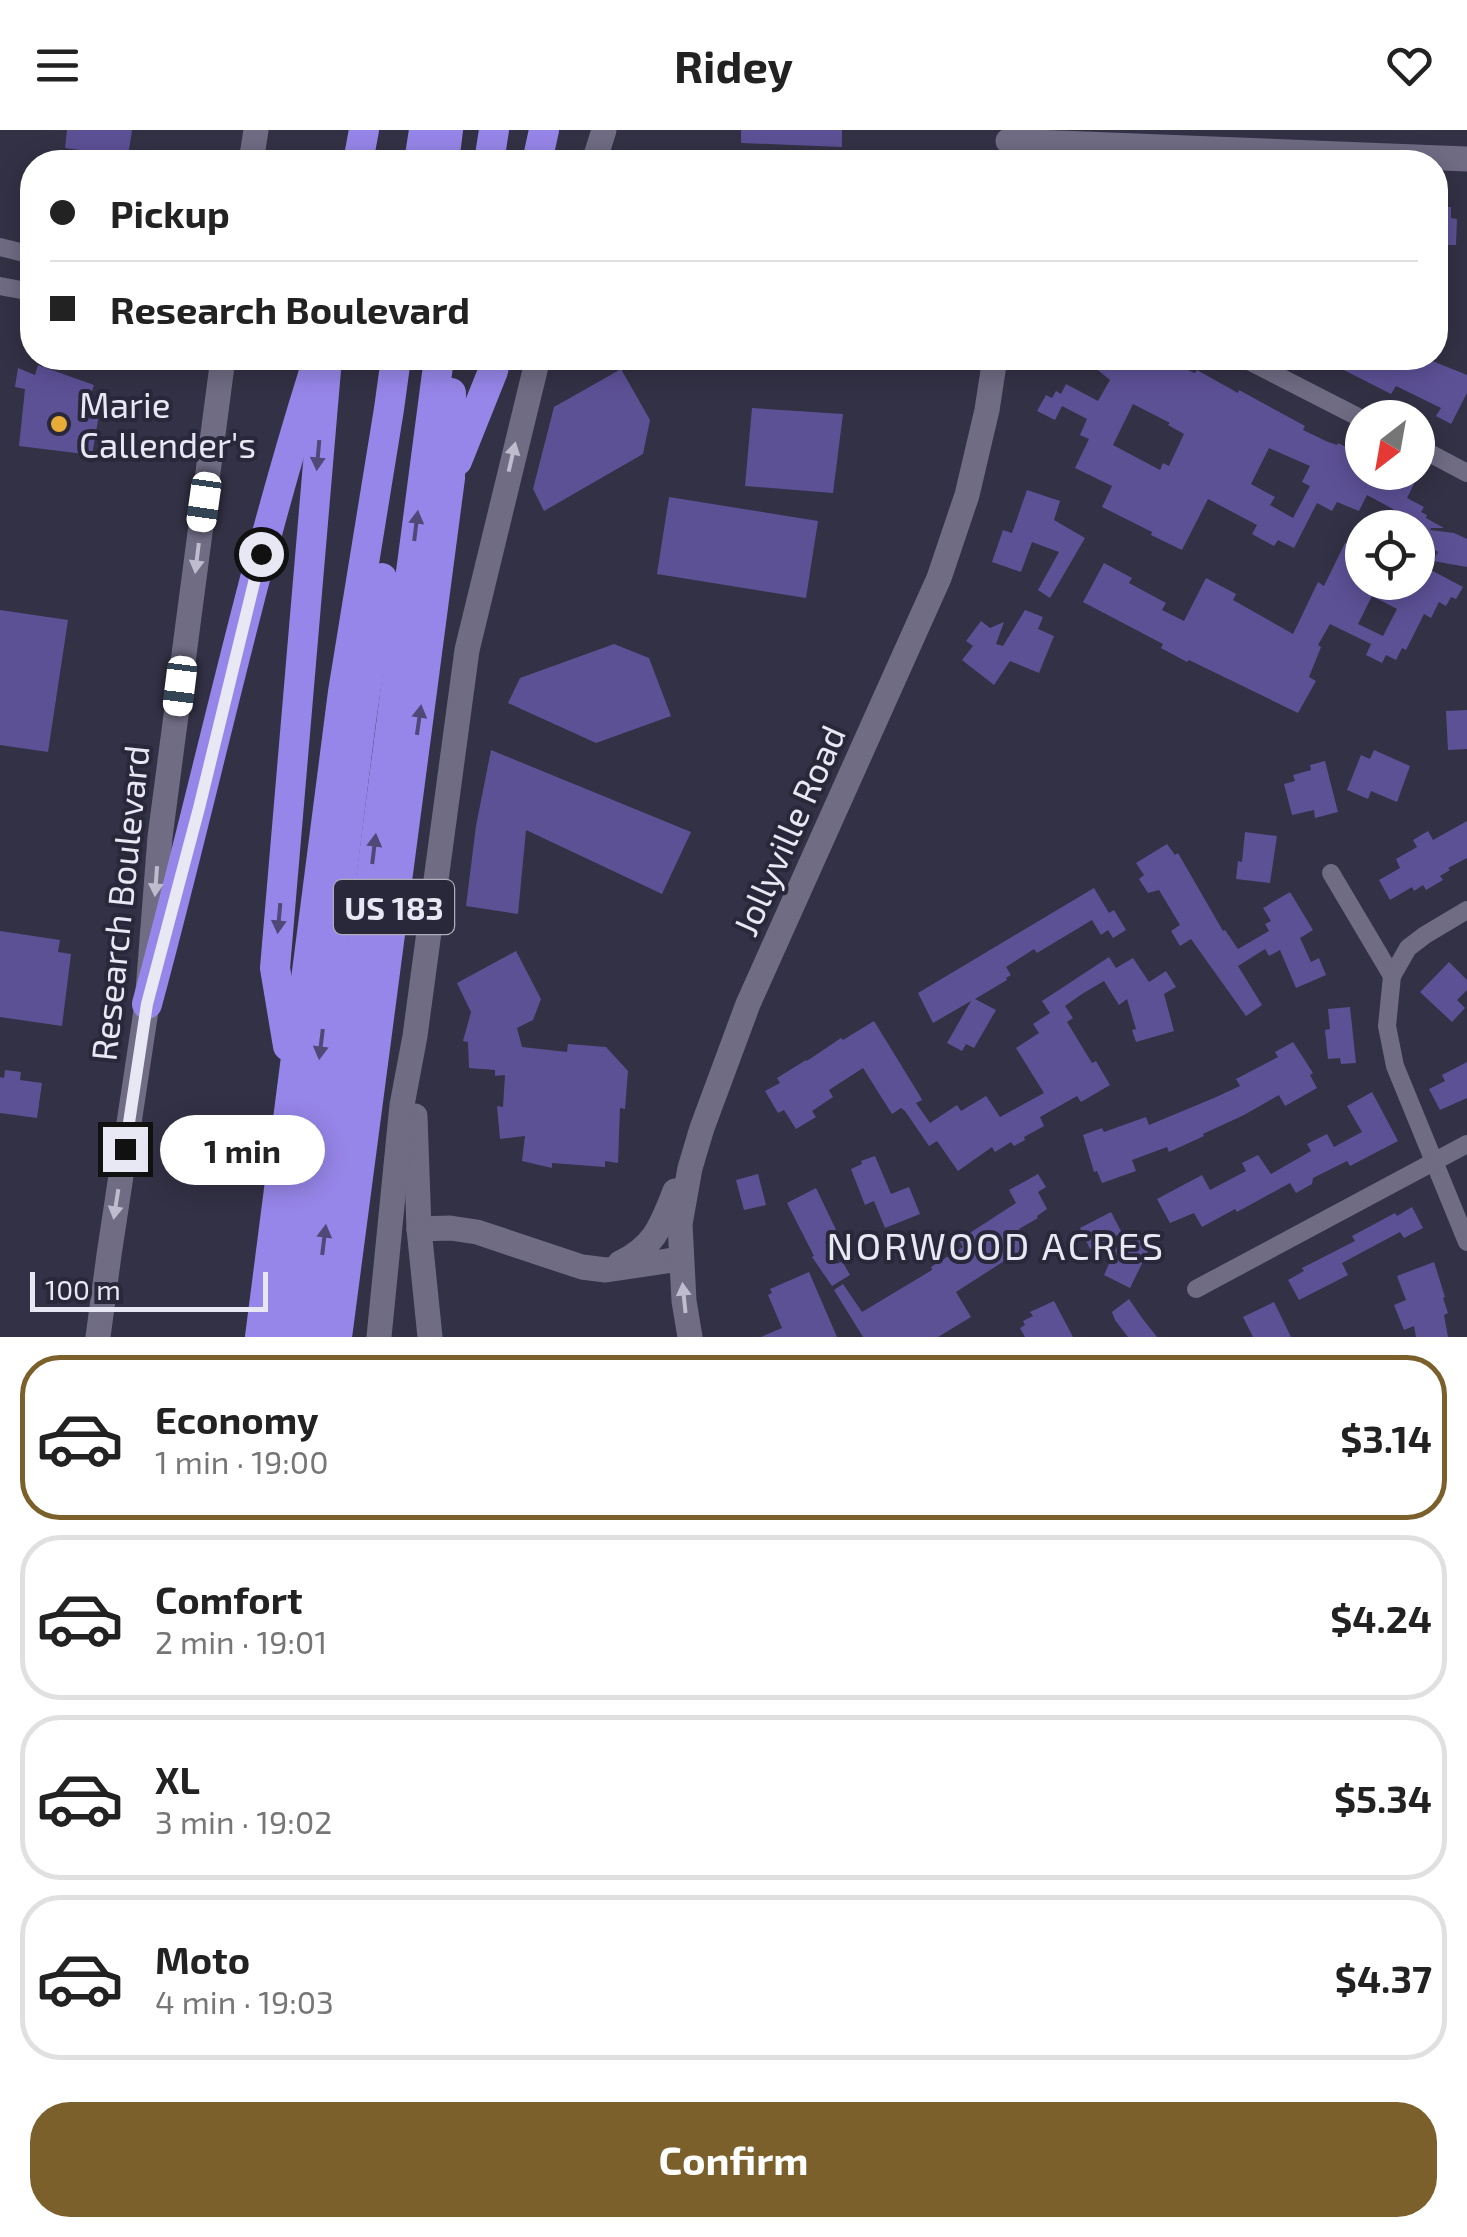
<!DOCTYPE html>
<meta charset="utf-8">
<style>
body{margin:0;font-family:"Exo 2",sans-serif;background:#f6f6f6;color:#222;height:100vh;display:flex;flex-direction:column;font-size:38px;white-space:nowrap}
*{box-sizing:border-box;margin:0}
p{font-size:32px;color:#767676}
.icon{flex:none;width:55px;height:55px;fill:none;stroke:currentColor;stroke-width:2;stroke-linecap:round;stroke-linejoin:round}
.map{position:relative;height:1207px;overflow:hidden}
.details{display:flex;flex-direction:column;background:#fff;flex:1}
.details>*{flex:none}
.banner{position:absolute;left:20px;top:20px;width:1428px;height:220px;border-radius:40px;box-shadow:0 5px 25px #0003;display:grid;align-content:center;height:220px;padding:0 30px;background:#fff}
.needle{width:65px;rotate:211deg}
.controls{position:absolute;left:1345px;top:270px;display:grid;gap:20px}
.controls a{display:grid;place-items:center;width:90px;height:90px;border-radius:50%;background:#fff;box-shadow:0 5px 25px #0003;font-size:50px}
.scale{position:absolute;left:30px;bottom:25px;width:238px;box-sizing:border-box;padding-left:10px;border:5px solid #e8e7f4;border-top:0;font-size:28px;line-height:35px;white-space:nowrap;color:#e8e7f4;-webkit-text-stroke:8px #29273a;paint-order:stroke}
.end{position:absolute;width:45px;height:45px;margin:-22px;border:12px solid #e8e7f4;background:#111;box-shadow:0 0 0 5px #111}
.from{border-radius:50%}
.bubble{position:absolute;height:70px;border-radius:35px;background:#fff;box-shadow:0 5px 25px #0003;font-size:32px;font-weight:700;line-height:70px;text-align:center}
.car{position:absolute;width:30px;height:60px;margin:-30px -15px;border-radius:12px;box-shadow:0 0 8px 2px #0007;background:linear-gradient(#fff 24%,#345 0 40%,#fff 0 76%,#345 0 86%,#fff 0)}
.banner b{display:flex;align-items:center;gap:35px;height:95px;font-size:38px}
.banner b+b{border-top:2px solid #e0e0e0}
.banner i{width:25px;height:25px;background:#222}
ul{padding:18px 0 0;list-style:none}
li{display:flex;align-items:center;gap:30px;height:165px;margin:0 20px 15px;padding:0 10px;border:5px solid #e0e0e0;border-radius:40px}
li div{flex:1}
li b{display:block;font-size:38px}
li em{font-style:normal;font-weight:700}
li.on{border-color:#7b602b}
li>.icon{width:90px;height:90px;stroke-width:1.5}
.primary-button{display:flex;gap:20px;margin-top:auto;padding:20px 30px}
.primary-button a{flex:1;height:115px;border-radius:40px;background:#7b602b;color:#fff;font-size:40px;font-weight:700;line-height:115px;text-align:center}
header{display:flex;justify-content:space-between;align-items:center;height:130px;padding:0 30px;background:#fff;font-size:45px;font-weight:700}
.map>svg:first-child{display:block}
.building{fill:#5d5196;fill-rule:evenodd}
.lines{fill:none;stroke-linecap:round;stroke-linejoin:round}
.street{stroke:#6f6c84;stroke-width:18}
.secondary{stroke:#6f6c84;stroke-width:25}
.highway{stroke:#9786e9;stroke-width:30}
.oneway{fill:#504877}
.oneway2{fill:#bebccd}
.route{stroke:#e8e7f4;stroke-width:12}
.poi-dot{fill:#e7ac37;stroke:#29273a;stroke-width:4}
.labels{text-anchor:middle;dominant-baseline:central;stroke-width:8;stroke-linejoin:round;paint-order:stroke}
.shield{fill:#29273a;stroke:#afadbc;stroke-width:2.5}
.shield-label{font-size:32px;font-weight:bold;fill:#e8e7f4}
.poi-label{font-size:35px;fill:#e8e7f4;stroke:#29273a;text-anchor:start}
.street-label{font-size:35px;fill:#e8e7f4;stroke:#29273a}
.neighbourhood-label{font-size:38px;letter-spacing:2.5px;fill:#e8e7f4;stroke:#29273a}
</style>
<header><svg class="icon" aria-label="menu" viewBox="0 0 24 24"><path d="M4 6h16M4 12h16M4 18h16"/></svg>Ridey<svg class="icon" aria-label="heart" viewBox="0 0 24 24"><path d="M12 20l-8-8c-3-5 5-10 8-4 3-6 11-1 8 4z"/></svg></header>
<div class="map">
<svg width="1467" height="1207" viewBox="0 0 1467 1207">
<rect width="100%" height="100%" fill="#333145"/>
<g class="building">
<path d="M 67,0 L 132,0 L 128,27 L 65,18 Z"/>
<path d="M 741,0 L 842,0 L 842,17 L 741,13 Z"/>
<path d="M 1435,77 L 1451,77 L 1451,88 L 1457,89 L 1456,115 L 1435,115 Z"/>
<path d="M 1083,228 L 1143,228 L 1158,235 L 1161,228 L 1164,228 L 1192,242 L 1195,243 L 1197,240 L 1238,263 L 1239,260 L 1305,296 L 1303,300 L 1328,312 L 1337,315 L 1338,313 L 1362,325 L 1362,342 L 1404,342 L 1401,347 L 1414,354 L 1407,368 L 1424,377 L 1421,382 L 1427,385 L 1426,388 L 1444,398 L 1431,398 L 1430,400 L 1454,403 L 1467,409 L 1467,437 L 1433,431 L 1438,422 L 1423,413 L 1418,424 L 1418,398 L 1400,398 L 1403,391 L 1400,389 L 1402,384 L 1367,365 L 1359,381 L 1337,372 L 1332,381 L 1317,373 L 1294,418 L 1278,410 L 1274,416 L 1252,404 L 1257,395 L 1208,369 L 1182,420 L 1151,405 L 1152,402 L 1102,377 L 1112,356 L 1075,338 L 1089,309 L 1080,305 L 1087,289 L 1062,276 L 1055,290 L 1037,281 L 1046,265 L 1052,268 L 1056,261 L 1061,264 L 1066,254 L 1098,271 L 1110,250 ZM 1133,274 L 1170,293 L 1168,295 L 1184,304 L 1169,336 L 1163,333 L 1160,340 L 1113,315 ZM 1269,318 L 1310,336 L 1302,352 L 1310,356 L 1293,388 L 1270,375 L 1275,367 L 1251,354 Z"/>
<path d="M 1320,228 L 1425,228 L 1467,245 L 1467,263 L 1451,294 L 1436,286 L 1441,278 L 1396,256 L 1391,264 Z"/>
<path d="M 38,235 L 94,255 L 90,268 L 101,273 L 92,325 L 19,316 L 25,259 L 15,257 L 18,238 L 35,245 Z"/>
<path d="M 621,239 L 650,290 L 643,324 L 544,381 L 533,359 L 554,277 Z"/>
<path d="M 752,278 L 843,284 L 833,363 L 745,356 Z"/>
<path d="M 1027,360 L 1060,371 L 1054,390 L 1085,408 L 1050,468 L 1038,460 L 1059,422 L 1032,412 L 1021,442 L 992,432 L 1003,400 L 1012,403 Z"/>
<path d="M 669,367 L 818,391 L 806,468 L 657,444 Z"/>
<path d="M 1345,413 L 1362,422 L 1362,452 L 1418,452 L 1418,447 L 1424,450 L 1429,439 L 1463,457 L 1456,469 L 1451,467 L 1446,476 L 1439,472 L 1431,488 L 1424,484 L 1406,520 L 1402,518 L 1396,530 L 1386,525 L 1382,533 L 1366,525 L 1371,514 L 1330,494 L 1318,515 L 1321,517 L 1309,547 L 1316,551 L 1298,583 L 1189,530 L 1187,532 L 1161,518 L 1163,514 L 1083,472 L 1104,433 L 1132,448 L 1129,453 L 1166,473 L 1162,480 L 1184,491 L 1206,448 L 1236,464 L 1233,470 L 1293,504 L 1318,452 L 1324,456 ZM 1372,466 L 1397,479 L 1383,506 L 1358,494 Z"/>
<path d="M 0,480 L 68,490 L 48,622 L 0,615 Z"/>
<path d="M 1025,480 L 1043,487 L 1038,499 L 1054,506 L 1039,543 L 1010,531 L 994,555 L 962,530 L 973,516 L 966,511 L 981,491 L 990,498 L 1004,492 L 996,514 L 1003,516 Z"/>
<path d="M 614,514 L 649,528 L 671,586 L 596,613 L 508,573 L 520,548 Z"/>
<path d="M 1467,580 L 1467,619 L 1448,620 L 1446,581 Z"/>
<path d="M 491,620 L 691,702 L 662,764 L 526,700 L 518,784 L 466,776 L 476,696 Z"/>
<path d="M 1374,620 L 1410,636 L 1397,672 L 1371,661 L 1368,669 L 1347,660 L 1361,625 L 1370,629 Z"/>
<path d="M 1325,631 L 1338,682 L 1315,688 L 1314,680 L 1292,685 L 1284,654 L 1295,651 L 1293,645 L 1311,640 L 1310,635 Z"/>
<path d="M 1467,691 L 1467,728 L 1448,738 L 1450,740 L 1440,746 L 1443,750 L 1426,760 L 1423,755 L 1414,761 L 1412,757 L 1390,770 L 1379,750 L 1400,738 L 1396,729 L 1417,717 L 1413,710 L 1428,701 L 1433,710 Z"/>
<path d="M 1245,702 L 1277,706 L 1270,753 L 1236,749 L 1238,731 L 1242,732 Z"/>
<path d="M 1167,714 L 1175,725 L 1178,723 L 1223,801 L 1225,800 L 1238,819 L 1269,801 L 1265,794 L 1271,791 L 1263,778 L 1290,762 L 1313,800 L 1300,808 L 1311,832 L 1319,828 L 1326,845 L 1296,858 L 1280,820 L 1269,826 L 1265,819 L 1238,836 L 1262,875 L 1246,886 L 1191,809 L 1180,816 L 1171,801 L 1180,795 L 1159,760 L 1148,763 L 1139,749 L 1144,745 L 1136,733 Z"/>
<path d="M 1094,758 L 1109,783 L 1114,780 L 1126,800 L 1113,808 L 1108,800 L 1101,805 L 1092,790 L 1037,823 L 1034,819 L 1006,837 L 1011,845 L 1006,848 L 1007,850 L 975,869 L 996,880 L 974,918 L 966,914 L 962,921 L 947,913 L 971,871 L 933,893 L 918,863 Z"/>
<path d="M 0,801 L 60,810 L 58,822 L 71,824 L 62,896 L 0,887 Z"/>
<path d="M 516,821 L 541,869 L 533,890 L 517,898 L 522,917 L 567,922 L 568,914 L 606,917 L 628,941 L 625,979 L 620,978 L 618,1033 L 605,1031 L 605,1037 L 552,1033 L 552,1038 L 522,1031 L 525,1006 L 500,1009 L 497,976 L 503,977 L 505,945 L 495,946 L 495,940 L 469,938 L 468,912 L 463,911 L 471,882 L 457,853 Z"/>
<path d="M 1109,827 L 1116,838 L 1133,828 L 1149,852 L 1166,841 L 1176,857 L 1164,864 L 1174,901 L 1136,912 L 1132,900 L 1136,899 L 1127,869 L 1119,875 L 1104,851 L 1082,864 L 1065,876 L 1073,888 L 1067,892 L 1092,933 L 1096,931 L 1110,955 L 1081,972 L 1077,966 L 1040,987 L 1044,996 L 1024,1007 L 1025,1010 L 1014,1016 L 1011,1012 L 995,1022 L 992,1017 L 958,1041 L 937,1011 L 929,1016 L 905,981 L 901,978 L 892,984 L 863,938 L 829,960 L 833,967 L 812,981 L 816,987 L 796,999 L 784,980 L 778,983 L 765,961 L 780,953 L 777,948 L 806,930 L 807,931 L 841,908 L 843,910 L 874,891 L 920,966 L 922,970 L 916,973 L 930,993 L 957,975 L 961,981 L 986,966 L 1000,987 L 1044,963 L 1016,918 L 1039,903 L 1033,894 L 1050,883 L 1042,871 Z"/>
<path d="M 1449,832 L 1467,850 L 1467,860 L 1457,870 L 1465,878 L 1452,892 L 1420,862 Z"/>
<path d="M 1350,877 L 1356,933 L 1341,934 L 1340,928 L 1328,929 L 1325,900 L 1330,899 L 1328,879 Z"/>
<path d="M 1293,912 L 1313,943 L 1310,945 L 1317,958 L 1285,976 L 1279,965 L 1244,985 L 1203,1004 L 1204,1006 L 1169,1022 L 1167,1017 L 1132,1030 L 1136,1041 L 1102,1053 L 1097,1041 L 1094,1042 L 1083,1005 L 1102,998 L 1104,1002 L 1146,987 L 1149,995 L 1214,968 L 1240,956 L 1236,949 L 1278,927 L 1275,922 Z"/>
<path d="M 1467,932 L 1467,968 L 1440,980 L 1429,959 L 1445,951 L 1442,945 Z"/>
<path d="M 5,940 L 21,942 L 20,950 L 42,953 L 37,988 L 0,983 L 0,947 L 4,948 Z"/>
<path d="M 1372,962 L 1398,1011 L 1350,1036 L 1347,1031 L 1313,1048 L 1312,1054 L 1296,1063 L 1290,1053 L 1237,1082 L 1235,1079 L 1202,1097 L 1194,1083 L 1170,1093 L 1157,1069 L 1202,1045 L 1210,1060 L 1246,1041 L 1242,1033 L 1258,1025 L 1271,1044 L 1311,1021 L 1307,1014 L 1327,1004 L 1334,1017 L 1362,1002 L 1347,976 Z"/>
<path d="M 875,1026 L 891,1064 L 909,1057 L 920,1084 L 885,1098 L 874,1071 L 865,1075 L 851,1039 L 862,1034 L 861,1031 Z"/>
<path d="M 758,1044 L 766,1075 L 744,1080 L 736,1050 Z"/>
<path d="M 1038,1044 L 1046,1057 L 1038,1062 L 1047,1079 L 1037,1086 L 1038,1088 L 1019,1099 L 1029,1115 L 956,1162 L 971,1187 L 938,1207 L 863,1207 L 834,1160 L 843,1154 L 862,1182 L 932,1140 L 931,1137 L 963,1117 L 959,1110 L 1016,1073 L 1009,1060 Z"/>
<path d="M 816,1058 L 838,1104 L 825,1112 L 837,1134 L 842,1131 L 850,1145 L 832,1156 L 812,1127 L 814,1126 L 787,1073 Z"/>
<path d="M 1412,1077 L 1423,1098 L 1404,1108 L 1400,1102 L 1342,1133 L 1348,1145 L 1299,1170 L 1288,1150 L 1304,1141 L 1302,1138 L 1355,1111 L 1352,1106 L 1395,1083 L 1397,1086 Z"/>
<path d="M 1111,1082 L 1122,1103 L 1090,1119 L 1080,1098 Z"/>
<path d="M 1123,1103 L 1151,1115 L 1130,1158 L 1104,1145 Z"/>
<path d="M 1434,1132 L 1445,1167 L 1443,1168 L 1448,1183 L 1444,1185 L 1448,1207 L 1416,1207 L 1414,1196 L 1404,1200 L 1394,1175 L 1406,1170 L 1397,1146 Z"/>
<path d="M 809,1142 L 837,1207 L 761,1207 L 782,1198 L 768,1165 L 772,1163 L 770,1159 Z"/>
<path d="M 1129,1169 L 1142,1188 L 1157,1207 L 1128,1207 L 1115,1190 L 1112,1182 Z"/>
<path d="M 1054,1171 L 1073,1207 L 1025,1207 L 1020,1198 L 1025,1195 L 1023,1191 L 1033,1186 L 1030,1182 Z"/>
<path d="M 1274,1172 L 1291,1207 L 1253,1207 L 1243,1187 Z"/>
</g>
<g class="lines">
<g class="street">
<path d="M 0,117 L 32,125"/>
<path d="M 0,156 L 32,162"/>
<path d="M 1243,228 L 1362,289"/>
<path d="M 1418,317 L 1467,343"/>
<path d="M 1331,743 L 1392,846"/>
<path d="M 1467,780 L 1425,805 L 1408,818 L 1392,846 L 1387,896 L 1395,936 L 1467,1112"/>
<path d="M 1196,1159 L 1467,1014"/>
</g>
<g class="secondary">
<path d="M 1008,11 L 1467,29"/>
<path d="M 251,32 L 256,0"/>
<path d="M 594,32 L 604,0"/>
<path d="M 415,986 L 419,1099 L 430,1207"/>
<path d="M 419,1099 L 450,1098 L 477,1102 L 582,1137 L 606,1140 L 680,1129"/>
<path d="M 620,1133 C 655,1116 661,1096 675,1061"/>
<path d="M 98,1207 L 109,1125 L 147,874 L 160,707 L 223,228"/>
<path d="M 379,1207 L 402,975 L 415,906 L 467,520 L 538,228"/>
<path d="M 690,1207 L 684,1171 L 680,1094 L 690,1038 L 702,998 L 748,874 L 939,448 L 967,365 L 987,280 L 995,228"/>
</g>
<g class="highway">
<path d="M 358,32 L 364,0"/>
<path d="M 419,32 L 424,0"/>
<path d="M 444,32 L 448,0"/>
<path d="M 489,32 L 494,0"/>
<path d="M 537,32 L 544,0"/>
<path d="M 457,331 L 493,241 L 496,228"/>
<path d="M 147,874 C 204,664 248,452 313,245"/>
<path d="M 288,916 L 275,838 L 327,228"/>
<path d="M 260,1207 L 343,562 L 389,279 L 396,228"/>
<path d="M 283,1207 L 361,591 L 382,448"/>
<path d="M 311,1207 L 439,228"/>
<path d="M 337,1207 L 450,348 L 451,263"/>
</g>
</g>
<defs><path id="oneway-solid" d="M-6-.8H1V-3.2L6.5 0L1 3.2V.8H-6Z" transform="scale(2.5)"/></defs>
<g class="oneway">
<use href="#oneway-solid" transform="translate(318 325) rotate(95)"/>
<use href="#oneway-solid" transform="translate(416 396) rotate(-83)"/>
<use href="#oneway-solid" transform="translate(419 590) rotate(-82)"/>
<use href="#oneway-solid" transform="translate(374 719) rotate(-83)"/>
<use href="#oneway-solid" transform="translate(279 788) rotate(95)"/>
<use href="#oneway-solid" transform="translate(321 914) rotate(97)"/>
<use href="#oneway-solid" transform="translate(324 1110) rotate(-83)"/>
</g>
<g class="oneway2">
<use href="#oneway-solid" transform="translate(512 327) rotate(-77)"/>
<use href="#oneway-solid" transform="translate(197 428) rotate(97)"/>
<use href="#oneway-solid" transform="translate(156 751) rotate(94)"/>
<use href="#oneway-solid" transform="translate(116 1074) rotate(99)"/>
<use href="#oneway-solid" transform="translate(684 1168) rotate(-96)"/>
</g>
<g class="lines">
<path class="route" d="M 125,1019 L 147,874 L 199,678 L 261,424"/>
</g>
<circle class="poi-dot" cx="59" cy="294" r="10"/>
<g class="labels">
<rect class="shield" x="334" y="750" width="120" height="54" rx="8"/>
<g class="shield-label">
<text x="394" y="777">US 183</text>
</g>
<g class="poi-label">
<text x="79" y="274">Marie<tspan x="79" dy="40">Callender's</tspan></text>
</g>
<g class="street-label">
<text transform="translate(788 700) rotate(-66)">Jollyville Road</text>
<text transform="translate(119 773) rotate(-84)">Research Boulevard</text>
</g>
<g class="neighbourhood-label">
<text x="996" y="1115">NORWOOD ACRES</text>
</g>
</g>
</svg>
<div class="controls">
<a><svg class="needle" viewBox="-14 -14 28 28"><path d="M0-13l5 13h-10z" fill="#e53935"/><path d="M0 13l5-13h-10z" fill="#767676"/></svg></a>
<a><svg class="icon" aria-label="locate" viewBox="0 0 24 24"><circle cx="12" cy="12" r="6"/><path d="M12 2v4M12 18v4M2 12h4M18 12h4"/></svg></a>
</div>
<div class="scale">100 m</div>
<i class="end from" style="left:261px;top:424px"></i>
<i class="end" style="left:125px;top:1019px"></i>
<div class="bubble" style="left:160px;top:985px;width:165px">1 min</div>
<i class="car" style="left:204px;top:372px;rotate:188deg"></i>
<i class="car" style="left:180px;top:556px;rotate:187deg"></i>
<div class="banner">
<b><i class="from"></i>Pickup</b>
<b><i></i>Research Boulevard</b>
</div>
</div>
<section class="details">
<ul>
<li class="on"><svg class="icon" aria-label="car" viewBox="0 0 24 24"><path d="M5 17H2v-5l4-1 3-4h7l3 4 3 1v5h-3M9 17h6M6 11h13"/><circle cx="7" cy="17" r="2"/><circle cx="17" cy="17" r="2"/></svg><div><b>Economy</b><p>1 min · 19:00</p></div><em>$3.14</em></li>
<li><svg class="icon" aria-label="car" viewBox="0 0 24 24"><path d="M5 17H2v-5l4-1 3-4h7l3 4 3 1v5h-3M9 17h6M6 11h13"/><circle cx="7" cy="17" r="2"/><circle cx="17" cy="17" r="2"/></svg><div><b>Comfort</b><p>2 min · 19:01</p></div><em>$4.24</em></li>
<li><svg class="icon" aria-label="car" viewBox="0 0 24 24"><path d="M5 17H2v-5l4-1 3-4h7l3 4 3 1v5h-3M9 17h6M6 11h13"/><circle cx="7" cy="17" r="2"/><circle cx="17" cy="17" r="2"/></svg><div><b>XL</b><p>3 min · 19:02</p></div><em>$5.34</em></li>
<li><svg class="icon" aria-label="car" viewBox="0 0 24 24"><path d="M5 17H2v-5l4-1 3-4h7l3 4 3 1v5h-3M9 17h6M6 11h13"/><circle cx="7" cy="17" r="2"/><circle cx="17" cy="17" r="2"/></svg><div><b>Moto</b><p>4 min · 19:03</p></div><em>$4.37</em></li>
</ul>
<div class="primary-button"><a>Confirm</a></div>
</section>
